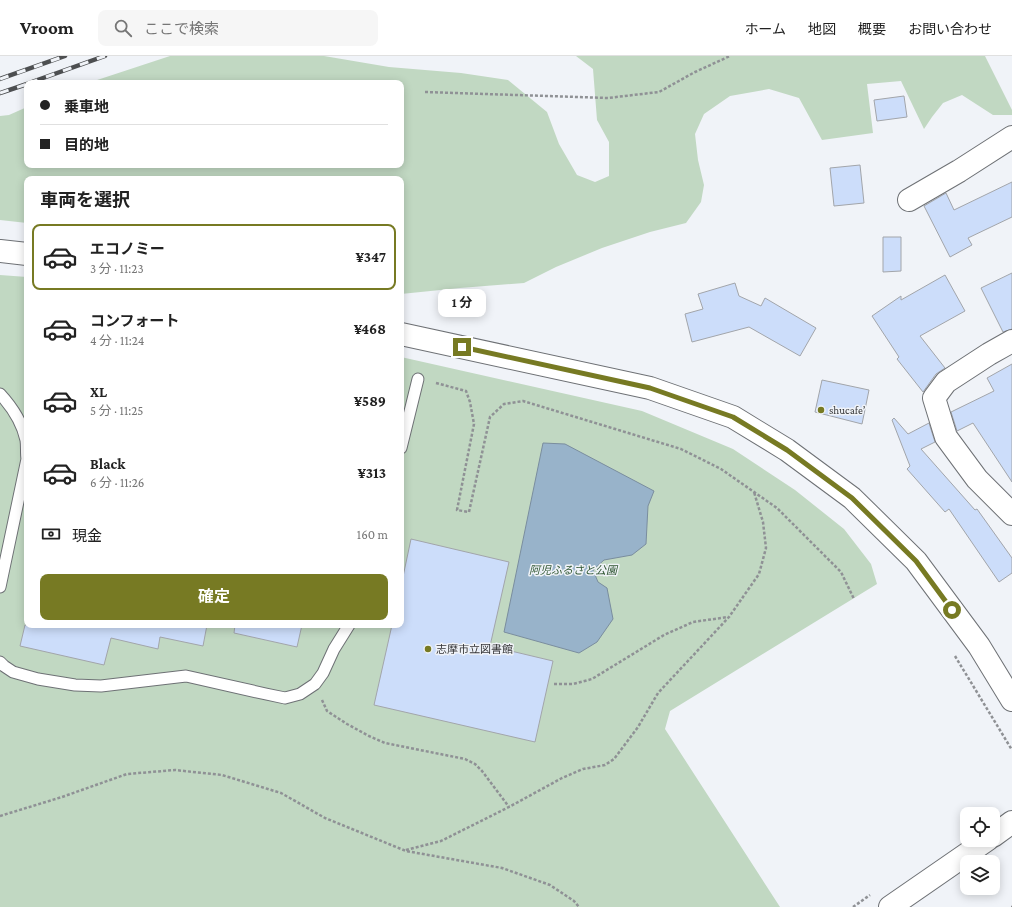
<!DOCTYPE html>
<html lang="ja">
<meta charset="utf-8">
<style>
body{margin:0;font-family:"Crimson Pro","Noto Sans JP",serif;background:#f6f6f6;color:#222;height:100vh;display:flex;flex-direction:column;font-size:15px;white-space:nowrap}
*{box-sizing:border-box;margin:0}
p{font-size:13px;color:#767676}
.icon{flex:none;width:22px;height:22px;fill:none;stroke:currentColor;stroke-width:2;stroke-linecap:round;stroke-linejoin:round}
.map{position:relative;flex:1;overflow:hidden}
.panel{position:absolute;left:24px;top:120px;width:380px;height:452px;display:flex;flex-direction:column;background:#fff;border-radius:8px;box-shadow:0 2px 10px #0003}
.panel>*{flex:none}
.top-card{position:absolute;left:24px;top:24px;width:380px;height:88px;border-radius:8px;box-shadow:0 2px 10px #0003;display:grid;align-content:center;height:88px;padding:0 16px;background:#fff}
.fabs{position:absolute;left:960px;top:751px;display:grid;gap:8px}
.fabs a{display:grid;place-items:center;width:40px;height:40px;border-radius:8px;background:#fff;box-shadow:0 2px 10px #0003;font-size:20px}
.end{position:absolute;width:18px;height:18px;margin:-9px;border:5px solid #777a23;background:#fff;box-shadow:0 0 0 2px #fff}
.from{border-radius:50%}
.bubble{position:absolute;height:28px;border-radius:8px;background:#fff;box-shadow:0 2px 10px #0003;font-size:13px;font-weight:700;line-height:28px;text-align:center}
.top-card b{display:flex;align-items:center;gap:14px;height:38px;font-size:15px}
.top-card b+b{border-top:1px solid #e0e0e0}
.top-card i{width:10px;height:10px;background:#222}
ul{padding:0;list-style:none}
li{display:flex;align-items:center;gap:12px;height:66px;margin:0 8px 6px;padding:0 8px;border:2px solid transparent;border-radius:8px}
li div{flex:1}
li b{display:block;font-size:15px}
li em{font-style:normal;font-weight:700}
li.active{border-color:#777a23}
li>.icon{width:36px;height:36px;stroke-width:1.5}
h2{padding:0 16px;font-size:18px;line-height:48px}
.pay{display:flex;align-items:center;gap:10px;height:44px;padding:0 16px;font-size:15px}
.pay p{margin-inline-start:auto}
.button{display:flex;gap:8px;margin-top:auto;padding:8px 16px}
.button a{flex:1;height:46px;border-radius:8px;background:#777a23;color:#fff;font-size:16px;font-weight:700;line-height:46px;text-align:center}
header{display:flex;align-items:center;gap:24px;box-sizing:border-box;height:56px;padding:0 20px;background:#fff;border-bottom:1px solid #e0e0e0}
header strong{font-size:19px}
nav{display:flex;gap:22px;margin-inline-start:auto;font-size:14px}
.search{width:280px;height:36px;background:#f6f6f6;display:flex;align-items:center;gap:10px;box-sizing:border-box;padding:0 14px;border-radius:8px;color:#767676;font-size:15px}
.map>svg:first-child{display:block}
.green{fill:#c1d8c2}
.water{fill:#98b3ca;stroke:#7a8d9e}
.building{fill:#ccddfa;stroke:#a2a5aa}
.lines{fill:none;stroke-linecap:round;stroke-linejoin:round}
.service-casing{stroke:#6e7175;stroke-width:13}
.minor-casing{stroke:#6e7175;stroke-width:24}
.tertiary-casing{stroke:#6e7175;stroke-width:24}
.trunk-casing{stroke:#6e7175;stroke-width:24}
.path{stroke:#8f9195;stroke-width:2.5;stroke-dasharray:3 2;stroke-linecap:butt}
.service{stroke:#fff;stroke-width:11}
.minor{stroke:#fff;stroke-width:22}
.tertiary{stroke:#fff;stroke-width:22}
.trunk{stroke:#fff;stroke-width:22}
.rail-casing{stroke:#4d4f51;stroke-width:4.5}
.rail{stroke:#f0f3f8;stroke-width:3;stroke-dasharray:9;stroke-linecap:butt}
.route{stroke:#777a23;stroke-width:5}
.poi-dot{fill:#777a23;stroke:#f0f3f8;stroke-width:1.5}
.labels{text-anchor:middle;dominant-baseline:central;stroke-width:3;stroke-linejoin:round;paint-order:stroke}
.poi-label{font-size:11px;fill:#343537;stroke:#f0f3f8;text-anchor:start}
.park-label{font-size:11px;font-style:italic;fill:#2f5632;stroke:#f0f3f8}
</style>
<header>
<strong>Vroom</strong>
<div class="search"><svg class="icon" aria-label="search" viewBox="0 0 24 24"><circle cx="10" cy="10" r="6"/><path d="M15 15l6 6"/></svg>ここで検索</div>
<nav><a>ホーム</a><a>地図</a><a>概要</a><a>お問い合わせ</a></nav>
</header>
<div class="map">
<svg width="1012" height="851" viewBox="0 0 1012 851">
<rect width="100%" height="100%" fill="#f0f3f8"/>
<g class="green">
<path d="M 170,0 L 324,0 L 389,11 L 461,17 L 508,24 L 547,56 L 559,88 L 577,119 L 595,126 L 609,120 L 609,86 L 597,64 L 593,13 L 576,0 L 985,0 L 1012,54 L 1012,59 L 993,59 L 962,39 L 943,47 L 932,61 L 924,73 L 901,25 L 867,28 L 873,77 L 822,84 L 799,42 L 769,33 L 730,40 L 704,58 L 695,78 L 698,104 L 704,129 L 701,146 L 686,167 L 650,176 L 602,192 L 556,211 L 524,227 L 460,232 L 401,238 L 401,123 L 27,123 L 27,167 L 0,164 L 0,60 L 9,59 L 27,51 L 27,109 L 401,109 L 401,27 L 88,27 Z"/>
<path d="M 0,219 L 27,221 L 27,569 L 401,569 L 401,301 L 642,355 L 733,393 L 795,434 L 844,473 L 871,508 L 877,528 L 670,655 L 665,673 L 780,851 L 0,851 Z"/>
</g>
<path class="water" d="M 543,387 L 565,388 L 654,435 L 648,450 L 646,488 L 632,499 L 604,504 L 593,514 L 598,526 L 607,532 L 613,563 L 597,586 L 579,597 L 504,576 Z"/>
<g class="building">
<path d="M 904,40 L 907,61 L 877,65 L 874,44 Z"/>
<path d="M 860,109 L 864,147 L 834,150 L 830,112 Z"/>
<path d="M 1012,126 L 1012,161 L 968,182 L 972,189 L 950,201 L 924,150 L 946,137 L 954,154 Z"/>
<path d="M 883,181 L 901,181 L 901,215 L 883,216 Z"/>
<path d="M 1012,217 L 1012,273 L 1003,276 L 981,232 Z"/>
<path d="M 945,219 L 965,255 L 920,280 L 945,312 L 936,318 L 923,336 L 897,303 L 899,301 L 872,260 L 901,240 L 901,244 Z"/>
<path d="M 735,227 L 739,240 L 761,250 L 765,242 L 816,272 L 800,300 L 749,271 L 692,286 L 685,258 L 703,253 L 698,238 Z"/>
<path d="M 1012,308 L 1012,426 L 973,367 L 957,375 L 951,356 L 994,335 L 987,322 Z"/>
<path d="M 822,324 L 869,334 L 862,368 L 815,356 Z"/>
<path d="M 894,362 L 908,378 L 929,367 L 935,386 L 921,393 L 975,454 L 977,453 L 1012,502 L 1012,517 L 999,526 L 949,453 L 945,456 L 907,413 L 910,410 L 892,364 Z"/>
<path d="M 411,483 L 509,506 L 490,590 L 553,605 L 535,686 L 374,649 L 392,569 L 401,569 L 401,530 Z"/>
<path d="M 25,569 L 207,569 L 203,590 L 160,581 L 158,593 L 111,582 L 104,609 L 20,590 Z"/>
<path d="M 235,569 L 302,569 L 297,591 L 234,577 Z"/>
</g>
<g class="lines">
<g class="service-casing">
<g id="service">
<path d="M 0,338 C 12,351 22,366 26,384 C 27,390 26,397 27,403 L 0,531"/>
<path d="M 401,392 L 418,323"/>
<path d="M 0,606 L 4,610 L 13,616 L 38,623 L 75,629 L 101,630 L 186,620 L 266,638 L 285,642 L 300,638 L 315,628 L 323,617 L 334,593 L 349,569"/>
</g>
</g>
<g class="minor-casing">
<g id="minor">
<path d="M 909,144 L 959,115 L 1012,81"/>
<path d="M 1012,285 L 989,298 L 946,326 L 934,342 L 946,381 L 977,423 L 1012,458"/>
</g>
</g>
<g class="tertiary-casing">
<g id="tertiary">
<path d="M 0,195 L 27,198"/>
<path d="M 401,278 L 650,332 L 733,361 L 787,394 L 852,442 L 916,505 L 979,590 L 1012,644"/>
</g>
</g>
<g class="trunk-casing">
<g id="trunk">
<path d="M 993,780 L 1012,766"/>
<path d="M 890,851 L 987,784"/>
</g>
</g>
<g class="path">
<path d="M 425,36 L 608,42 L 659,36 L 695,16 L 730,0"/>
<path d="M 436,327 L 466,335 L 470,346 L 474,368 L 457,454 L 469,456 L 490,361 L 504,348 L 523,345 L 681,393 L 721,413 L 777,452 L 841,516 L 854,543"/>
<path d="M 955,600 L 1012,694"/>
<path d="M 554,628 L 573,628 L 592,623 L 664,579 L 693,566 L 728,561"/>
<path d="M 322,644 L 327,655 L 347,668 L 369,680 L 385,687 L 465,703 L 475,708 L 482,715 L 509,751"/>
<path d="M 0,760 L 62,741 L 127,718 L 175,714 L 222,719 L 281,737 L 325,762 L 406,795 L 502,812 L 550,829 L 574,845 L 579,851"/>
<path d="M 406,794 L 441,785 L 509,751 L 562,722 L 583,713 L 605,709 L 614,703 L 638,671 L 658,637 L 729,561 L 759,518 L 766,492 L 763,466 L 754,436"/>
<path d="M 853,851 L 870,839"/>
<path d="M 1011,851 L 1012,851"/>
</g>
<use href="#service" class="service"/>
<use href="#minor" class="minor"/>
<use href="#tertiary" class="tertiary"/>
<use href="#trunk" class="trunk"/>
<g class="rail-casing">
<g id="rail">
<path d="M 0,23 L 65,0"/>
<path d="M 29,27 L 105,0"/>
<path d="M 0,37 L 27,28"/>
</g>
</g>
<use href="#rail" class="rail"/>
</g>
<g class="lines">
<path class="route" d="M 462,291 L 650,332 L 733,361 L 787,394 L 852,442 L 916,505 L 952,554"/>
</g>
<g class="poi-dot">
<circle cx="821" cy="354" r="4"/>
<circle cx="428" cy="593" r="4"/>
</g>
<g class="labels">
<g class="poi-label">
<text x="829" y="354">shucafe’</text>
<text x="436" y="593">志摩市立図書館</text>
</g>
<g class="park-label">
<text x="573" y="514">阿児ふるさと公園</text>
</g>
</g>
</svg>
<div class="fabs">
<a><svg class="icon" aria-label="locate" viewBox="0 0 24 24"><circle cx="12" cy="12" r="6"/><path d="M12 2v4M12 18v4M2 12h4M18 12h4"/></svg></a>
<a><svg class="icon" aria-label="layers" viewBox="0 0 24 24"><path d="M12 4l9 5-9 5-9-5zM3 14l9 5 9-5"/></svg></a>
</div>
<i class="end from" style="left:952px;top:554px"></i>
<i class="end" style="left:462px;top:291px"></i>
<div class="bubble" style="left:438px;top:233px;width:48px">1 分</div>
<div class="top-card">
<b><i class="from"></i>乗車地</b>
<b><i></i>目的地</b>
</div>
<section class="panel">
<h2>車両を選択</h2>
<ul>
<li class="active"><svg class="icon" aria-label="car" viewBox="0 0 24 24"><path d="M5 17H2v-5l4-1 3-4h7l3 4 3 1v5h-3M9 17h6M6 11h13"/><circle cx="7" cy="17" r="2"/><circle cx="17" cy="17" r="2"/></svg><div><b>エコノミー</b><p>3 分 · 11:23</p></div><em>¥347</em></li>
<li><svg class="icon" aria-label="car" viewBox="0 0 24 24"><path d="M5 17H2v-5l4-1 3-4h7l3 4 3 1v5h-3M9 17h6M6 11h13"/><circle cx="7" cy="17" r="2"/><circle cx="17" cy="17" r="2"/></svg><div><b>コンフォート</b><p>4 分 · 11:24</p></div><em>¥468</em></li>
<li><svg class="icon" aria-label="car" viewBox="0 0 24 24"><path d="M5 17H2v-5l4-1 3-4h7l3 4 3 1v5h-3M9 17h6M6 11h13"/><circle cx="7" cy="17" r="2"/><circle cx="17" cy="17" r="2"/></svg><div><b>XL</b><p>5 分 · 11:25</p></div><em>¥589</em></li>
<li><svg class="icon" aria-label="car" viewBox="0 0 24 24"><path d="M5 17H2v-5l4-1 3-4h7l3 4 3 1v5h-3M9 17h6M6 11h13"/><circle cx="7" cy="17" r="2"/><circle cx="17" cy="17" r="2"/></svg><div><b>Black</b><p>6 分 · 11:26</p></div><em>¥313</em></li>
</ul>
<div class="pay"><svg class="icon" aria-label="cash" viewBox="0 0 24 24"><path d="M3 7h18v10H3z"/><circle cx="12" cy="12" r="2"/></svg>現金<p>160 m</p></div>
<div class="button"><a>確定</a></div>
</section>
</div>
